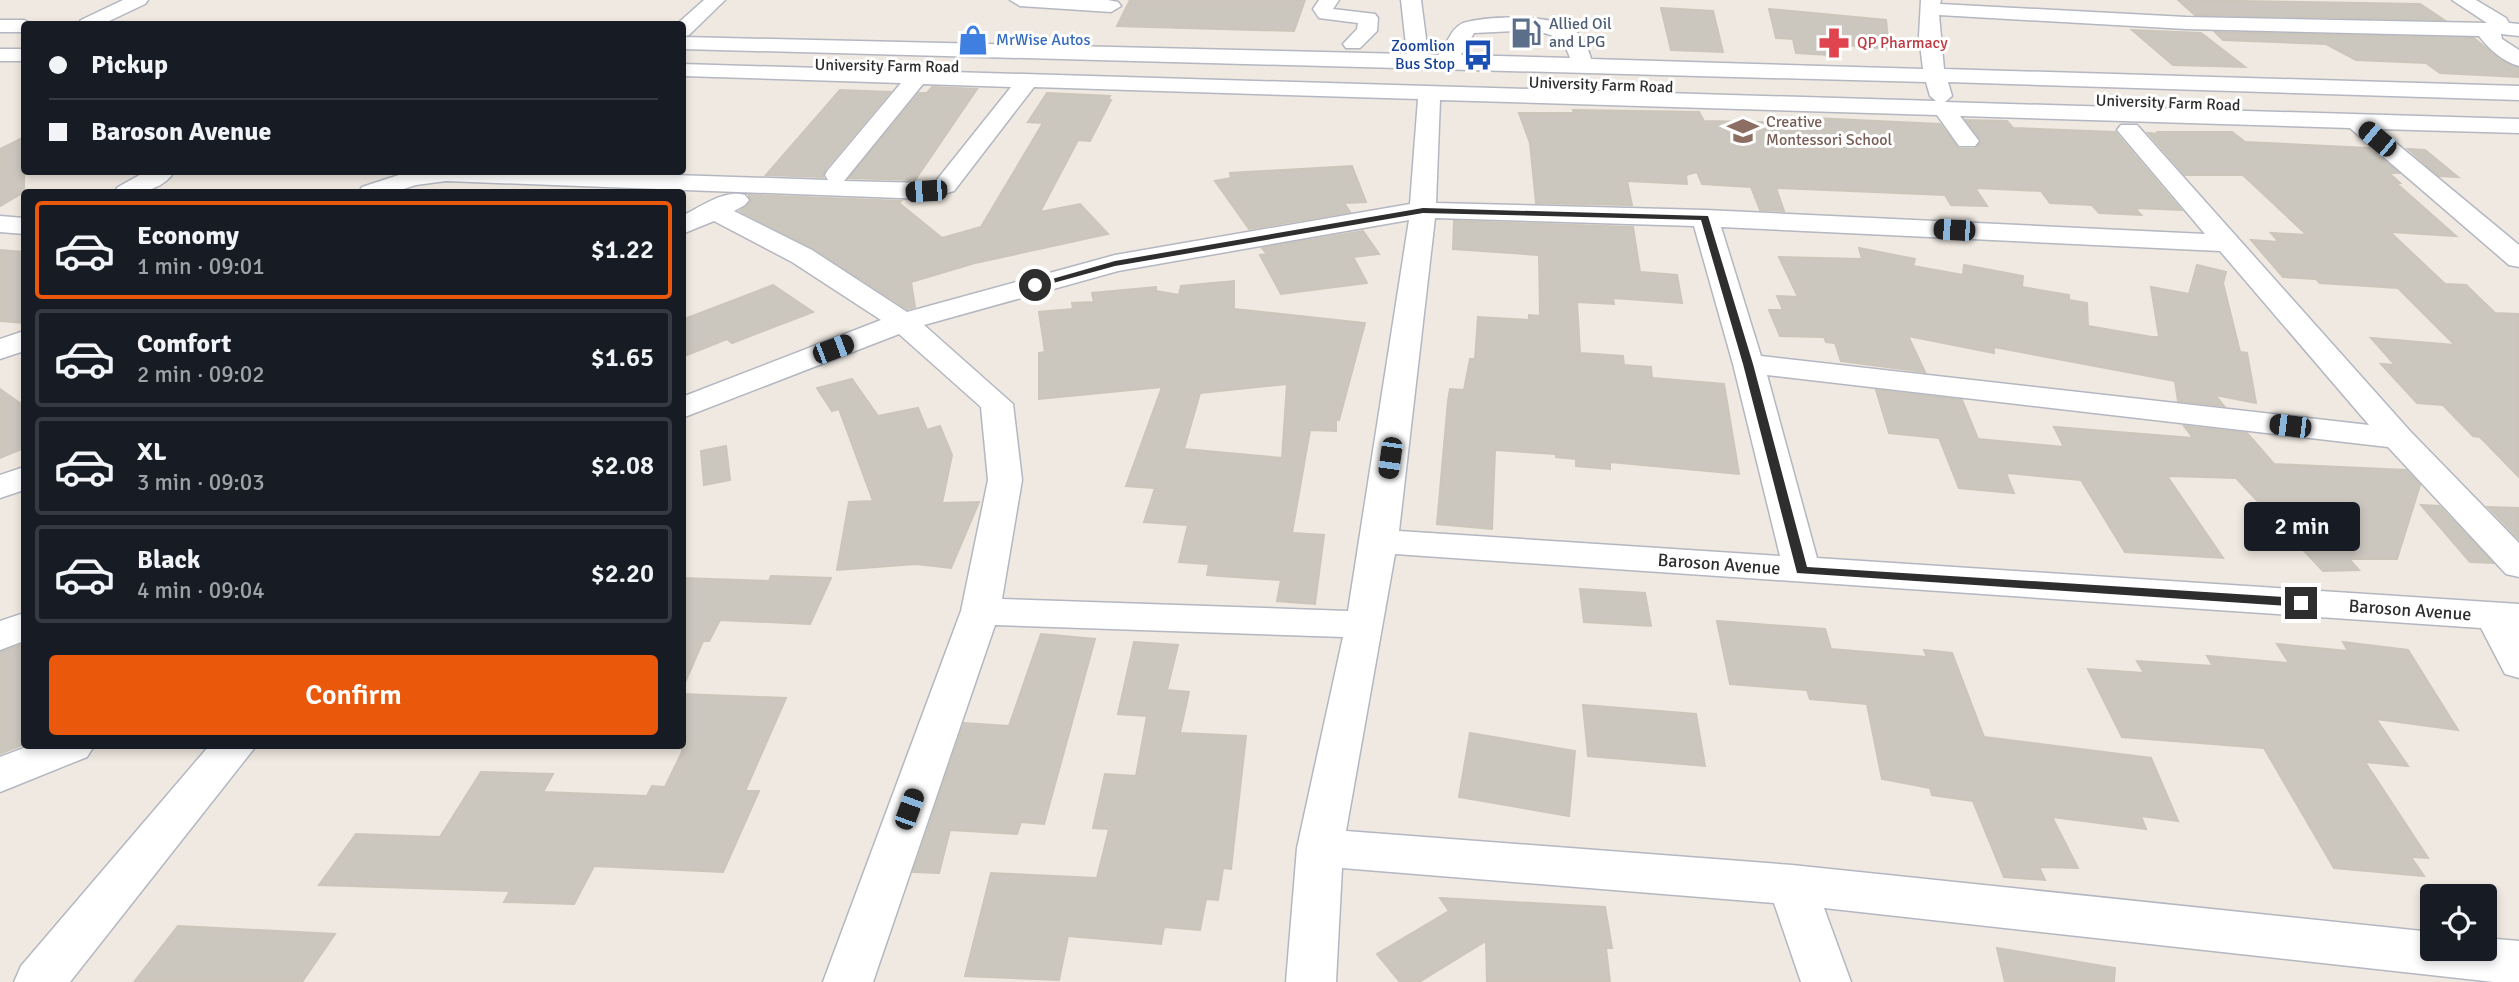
<!DOCTYPE html>
<meta charset="utf-8">
<style>
body{margin:0;font-family:Signika,sans-serif;background:#20242c;color:#f1f3f6;height:100vh;display:flex;flex-direction:column;font-size:26px;white-space:nowrap}
*{box-sizing:border-box;margin:0}
p{font-size:23px;color:#9ea1a6}
.icon{flex:none;width:38px;height:38px;fill:none;stroke:currentColor;stroke-width:2;stroke-linecap:round;stroke-linejoin:round}
.map{position:relative;flex:1;overflow:hidden}
.sheet{position:absolute;left:21px;top:189px;width:665px;height:560px;display:flex;flex-direction:column;background:#171b24;border-radius:7px;box-shadow:0 4px 10px #0003}
.sheet>*{flex:none}
.top-card{position:absolute;left:21px;top:21px;width:665px;height:154px;border-radius:7px;box-shadow:0 4px 10px #0003;display:grid;align-content:center;height:154px;padding:0 28px;background:#171b24}
.buttons{position:absolute;left:2420px;top:884px;display:grid;gap:14px}
.buttons a{display:grid;place-items:center;width:77px;height:77px;border-radius:7px;background:#171b24;box-shadow:0 4px 10px #0003;font-size:35px}
.end{position:absolute;width:32px;height:32px;margin:-16px;border:9px solid #2e2e2e;background:#fff;box-shadow:0 0 0 4px #fff}
.from{border-radius:50%}
.bubble{position:absolute;height:49px;border-radius:7px;background:#171b24;box-shadow:0 4px 10px #0003;font-size:23px;font-weight:600;line-height:49px;text-align:center}
.car{position:absolute;width:21px;height:42px;margin:-21px -10px;border-radius:9px;box-shadow:0 0 5px 2px #0007;background:linear-gradient(#222 24%,#8ab4d8 0 40%,#222 0 76%,#8ab4d8 0 86%,#222 0)}
.top-card b{display:flex;align-items:center;gap:24px;height:66px;font-size:26px}
.top-card b+b{border-top:2px solid #363941}
.top-card i{width:18px;height:18px;background:#f1f3f6}
ul{padding:12px 0 0;list-style:none}
li{display:flex;align-items:center;gap:21px;height:98px;margin:0 14px 10px;padding:0 14px;border:4px solid #363941;border-radius:7px}
li div{flex:1}
li b{display:block;font-size:26px}
li em{font-style:normal;font-weight:600}
li.on{border-color:#ea580c}
li>.icon{width:63px;height:63px;stroke-width:1.5}
.cta{display:flex;gap:14px;margin-top:auto;padding:14px 28px}
.cta a{flex:1;height:80px;border-radius:7px;background:#ea580c;color:#fff;font-size:28px;font-weight:600;line-height:80px;text-align:center}
.map>svg:first-child{display:block}
.building{fill:#cbc7bf;stroke:#cbc5ba;stroke-width:2;fill-rule:evenodd}
.lines{fill:none;stroke-linecap:round;stroke-linejoin:round}
.minor-casing{stroke:#b4b7c1;stroke-width:3}
.minor{fill:#fff;fill-rule:evenodd}
.route{fill:#2e2e2e}
.labels{text-anchor:middle;dominant-baseline:central;stroke-width:6;stroke-linejoin:round;paint-order:stroke}
.far-service-label{font-size:16px;fill:#4e5e75;stroke:#fff;text-anchor:start}
.far-shop-label{font-size:16px;fill:#366cbe;stroke:#fff;text-anchor:start}
.far-health-label{font-size:16px;fill:#be3a42;stroke:#fff;text-anchor:start}
.far-transit-label{font-size:16px;fill:#164399;stroke:#fff;text-anchor:end}
.far-street-label{font-size:16px;fill:#2e2e2e;stroke:#fff}
.far-education-label{font-size:16px;fill:#785e54;stroke:#fff;text-anchor:start}
.street-label{font-size:18px;fill:#2e2e2e;stroke:#fff}
</style>
<div class="map">
<svg width="2519" height="982" viewBox="0 0 2519 982">
<rect width="100%" height="100%" fill="#efe9e1"/>
<g class="building">
<path d="M 1130,0 L 1305,0 L 1294,31 L 1117,26 Z"/>
<path d="M 2178,0 L 2420,4 L 2444,20 L 2195,15 Z"/>
<path d="M 1661,8 L 1713,11 L 1723,52 L 1671,50 Z"/>
<path d="M 1769,9 L 1886,20 L 1889,49 L 1825,43 L 1828,55 L 1796,53 L 1793,39 L 1776,38 Z"/>
<path d="M 2132,30 L 2201,33 L 2245,67 L 2173,65 Z"/>
<path d="M 2215,32 L 2474,38 L 2500,60 L 2519,68 L 2519,77 L 2440,73 L 2426,63 L 2356,60 L 2326,44 L 2223,40 Z"/>
<path d="M 932,87 L 977,89 L 915,180 L 849,178 L 919,93 L 927,93 Z"/>
<path d="M 840,90 L 890,92 L 826,168 L 823,177 L 766,175 Z"/>
<path d="M 1047,93 L 1110,96 L 1108,100 L 1111,100 L 1090,141 L 1078,140 L 1040,212 L 1080,204 L 1108,234 L 975,263 L 911,282 L 915,307 L 907,309 L 813,248 L 740,211 L 751,202 L 749,195 L 901,201 L 899,203 L 942,238 L 981,227 L 1043,123 L 1028,122 Z"/>
<path d="M 1573,110 L 1699,112 L 1704,121 L 1798,123 L 1794,117 L 1940,124 L 1959,149 L 1975,149 L 1982,141 L 1966,120 L 2007,121 L 2013,128 L 2115,132 L 2181,210 L 2135,208 L 2141,215 L 2099,213 L 2092,205 L 2050,203 L 2041,191 L 1975,188 L 1987,206 L 1951,205 L 1945,195 L 1776,188 L 1784,211 L 1760,210 L 1751,187 L 1702,184 L 1697,172 L 1686,175 L 1687,184 L 1627,181 L 1632,205 L 1630,205 L 1536,203 L 1530,143 L 1519,113 L 1574,113 Z"/>
<path d="M 2158,132 L 2232,132 L 2245,142 L 2369,148 L 2399,173 L 2389,173 L 2400,183 L 2396,183 L 2456,236 L 2390,232 L 2445,284 L 2466,285 L 2495,313 L 2519,314 L 2519,477 L 2480,437 L 2473,436 L 2443,405 L 2417,403 L 2381,364 L 2395,365 L 2371,338 L 2455,345 L 2398,288 L 2320,283 L 2316,279 L 2283,277 L 2251,240 L 2279,242 L 2271,233 L 2307,235 L 2243,175 L 2185,175 L 2148,133 L 2160,134 Z"/>
<path d="M 24,137 L 24,192 L 0,206 L 0,149 Z"/>
<path d="M 2408,149 L 2425,150 L 2458,177 L 2439,176 Z"/>
<path d="M 1352,166 L 1366,202 L 1344,203 L 1350,212 L 1249,229 L 1215,181 L 1231,178 L 1230,173 Z"/>
<path d="M 1454,221 L 1633,227 L 1640,272 L 1677,275 L 1682,303 L 1613,298 L 1614,304 L 1577,302 L 1580,353 L 1623,356 L 1624,365 L 1651,367 L 1652,378 L 1724,384 L 1739,474 L 1610,462 L 1610,469 L 1576,466 L 1576,459 L 1556,457 L 1556,454 L 1495,450 L 1492,529 L 1437,524 L 1448,401 L 1450,389 L 1464,390 L 1470,359 L 1475,359 L 1478,317 L 1529,320 L 1529,315 L 1540,316 L 1539,255 L 1453,249 Z"/>
<path d="M 1363,231 L 1379,254 L 1353,257 L 1367,283 L 1281,294 L 1260,255 L 1267,254 L 1262,248 Z"/>
<path d="M 1859,248 L 1915,259 L 1913,266 L 1963,275 L 1964,265 L 2023,276 L 2022,287 L 2069,295 L 2069,300 L 2087,303 L 2088,326 L 2152,337 L 2159,337 L 2151,287 L 2189,294 L 2197,265 L 2226,272 L 2223,283 L 2240,352 L 2247,353 L 2256,403 L 2215,395 L 2224,406 L 2178,401 L 2175,381 L 1994,347 L 1994,353 L 1908,336 L 1925,372 L 1841,361 L 1835,343 L 1826,342 L 1824,337 L 1780,336 L 1769,310 L 1783,310 L 1777,296 L 1798,297 L 1779,257 L 1862,259 Z"/>
<path d="M 0,250 L 24,252 L 24,323 L 0,321 Z"/>
<path d="M 1234,281 L 1234,309 L 1365,323 L 1339,420 L 1336,419 L 1336,431 L 1310,430 L 1292,533 L 1324,535 L 1315,604 L 1277,601 L 1281,580 L 1207,575 L 1209,564 L 1179,562 L 1188,525 L 1144,522 L 1155,488 L 1126,486 L 1162,387 L 1039,399 L 1039,353 L 1045,352 L 1039,312 L 1073,309 L 1072,303 L 1094,302 L 1092,293 L 1156,287 L 1156,291 L 1179,295 L 1181,286 ZM 1287,384 L 1282,458 L 1184,449 L 1200,393 Z"/>
<path d="M 773,285 L 813,312 L 732,343 L 727,339 L 682,357 L 682,320 Z"/>
<path d="M 852,379 L 878,416 L 918,408 L 927,430 L 940,426 L 952,455 L 942,503 L 979,502 L 951,568 L 916,564 L 837,570 L 849,502 L 873,501 L 839,409 L 832,411 L 817,388 Z"/>
<path d="M 0,389 L 24,406 L 24,448 L 0,458 Z"/>
<path d="M 1876,390 L 1962,400 L 1978,439 L 2064,447 L 2054,427 L 2193,438 L 2184,426 L 2247,433 L 2274,464 L 2406,470 L 2420,485 L 2397,559 L 2349,559 L 2359,570 L 2323,571 L 2236,478 L 2167,476 L 2223,558 L 2125,552 L 2081,480 L 2006,473 L 2014,493 L 1959,488 L 1939,438 L 1889,433 Z"/>
<path d="M 726,446 L 730,480 L 704,485 L 701,451 Z"/>
<path d="M 2421,505 L 2439,506 L 2493,563 L 2470,562 Z"/>
<path d="M 2488,507 L 2519,508 L 2519,539 Z"/>
<path d="M 771,576 L 831,578 L 810,624 L 720,620 L 709,641 L 703,641 L 682,689 L 682,578 L 769,581 Z"/>
<path d="M 1580,589 L 1645,593 L 1651,626 L 1584,622 Z"/>
<path d="M 1717,621 L 1825,629 L 1831,649 L 1927,657 L 1924,650 L 1952,653 L 1984,737 L 2151,758 L 2178,821 L 2141,816 L 2146,829 L 2052,817 L 2078,868 L 2039,867 L 2045,880 L 2004,877 L 1973,801 L 1932,795 L 1930,788 L 1882,779 L 1867,704 L 1810,699 L 1807,690 L 1730,684 Z"/>
<path d="M 1041,634 L 1095,639 L 1044,824 L 1021,822 L 1017,834 L 950,830 L 939,873 L 913,872 L 964,723 L 1009,726 Z"/>
<path d="M 1134,642 L 1178,645 L 1167,690 L 1189,692 L 1180,733 L 1246,736 L 1231,869 L 1223,868 L 1218,900 L 1206,899 L 1200,930 L 1164,927 L 1161,944 L 1068,936 L 1059,980 L 965,976 L 991,873 L 1097,878 L 1109,829 L 1093,828 L 1105,774 L 1136,776 L 1147,716 L 1118,714 Z"/>
<path d="M 2343,642 L 2408,650 L 2458,730 L 2376,719 L 2408,766 L 2365,762 L 2428,858 L 2411,857 L 2424,876 L 2334,868 L 2264,748 L 2122,737 L 2088,669 L 2144,673 L 2137,661 L 2213,666 L 2207,656 L 2289,663 L 2277,644 L 2348,651 Z"/>
<path d="M 24,644 L 24,744 L 0,754 L 0,652 Z"/>
<path d="M 682,694 L 786,698 L 745,791 L 759,791 L 723,872 L 594,866 L 574,904 L 504,902 L 510,891 L 319,885 L 356,834 L 440,837 L 481,772 L 553,774 L 543,792 L 647,796 L 652,786 L 665,787 L 682,752 Z"/>
<path d="M 1583,705 L 1696,714 L 1705,766 L 1588,756 Z"/>
<path d="M 1470,733 L 1575,751 L 1569,816 L 1459,797 Z"/>
<path d="M 1440,898 L 1605,907 L 1612,948 L 1606,948 L 1610,982 L 1487,982 L 1486,941 L 1419,982 L 1400,982 L 1377,954 L 1449,911 Z"/>
<path d="M 178,926 L 335,934 L 302,982 L 134,982 Z"/>
<path d="M 1997,948 L 2115,968 L 2114,982 L 2005,982 Z"/>
</g>
<g class="lines">
<g class="minor-casing">
<g id="minor">
<path d="M 123,0 L 148,0 L 145,4 L 103,24 L 78,24 L 81,20 Z"/>
<path d="M 704,0 L 725,0 L 689,35 L 683,37 L 1407,54 L 1401,0 L 1421,0 L 1428,54 L 1438,55 C 1448,44 1450,29 1463,23 C 1489,16 1547,14 1571,28 C 1582,34 1588,47 1591,59 L 1923,69 L 1919,36 L 1921,0 L 1941,0 L 1940,4 L 2186,17 L 2487,23 L 2452,0 L 2476,0 L 2506,18 L 2509,23 L 2519,24 L 2519,36 L 2501,34 L 2502,39 L 2519,50 L 2519,66 C 2503,62 2488,48 2479,36 L 2186,29 L 1939,15 L 1944,69 L 2519,86 L 2519,100 L 1948,82 L 1952,96 L 1945,102 L 2519,119 L 2519,133 L 2379,129 L 2519,245 L 2519,267 L 2509,265 L 2350,128 L 1960,116 L 1979,141 L 1975,146 L 1959,146 L 1937,115 L 1440,100 L 1436,203 L 1705,210 L 2205,234 L 2117,130 L 2121,125 L 2137,125 L 2410,431 L 2519,543 L 2519,577 L 2506,574 L 2388,447 L 1767,375 L 1817,558 L 2519,604 L 2519,678 L 2505,674 L 2481,628 L 1395,554 L 1346,831 L 1792,865 L 2432,932 L 2432,948 L 2485,948 L 2485,938 L 2519,941 L 2519,982 L 2494,982 L 1824,908 L 1851,982 L 1801,982 L 1774,903 L 1342,868 L 1336,982 L 1286,982 L 1297,848 L 1343,637 L 995,625 L 873,982 L 823,982 L 961,611 L 988,480 L 981,407 L 899,334 L 682,418 L 682,397 L 881,320 L 792,262 L 714,221 L 682,234 L 682,216 C 701,207 724,189 745,195 L 749,200 L 745,205 L 734,211 L 812,250 L 907,312 L 1115,255 L 1410,204 L 1418,99 L 1034,87 L 954,191 L 926,199 L 446,181 L 416,185 L 394,192 L 359,192 L 362,187 L 408,172 L 586,172 L 828,180 L 825,175 L 828,170 L 901,83 L 682,76 L 682,64 L 1936,101 L 1930,96 L 1926,82 L 682,49 L 682,24 L 677,24 ZM 1515,31 C 1540,31 1562,31 1570,58 L 1461,55 L 1474,33 ZM 923,84 L 1011,87 L 936,181 L 926,183 L 844,181 ZM 1435,218 L 1694,226 L 1733,364 L 1780,556 L 1399,531 ZM 1409,220 L 1348,611 L 1002,599 L 1022,480 L 1013,404 L 924,325 L 1118,271 ZM 1721,227 L 2220,251 L 2369,425 L 1761,356 Z"/>
<path d="M 1010,0 L 1108,0 L 1118,2 L 1121,6 L 1111,12 L 1020,6 Z"/>
<path d="M 1319,0 L 1339,0 L 1333,9 L 1375,14 L 1378,18 L 1377,31 L 1360,48 L 1346,48 L 1343,44 L 1357,29 L 1358,23 L 1319,18 L 1313,9 Z"/>
<path d="M 0,20 L 24,20 L 33,24 L 24,24 L 24,32 L 0,32 Z"/>
<rect x="0" y="49" width="24" height="12"/>
<path d="M 145,172 L 174,172 C 161,192 135,194 114,192 L 118,187 Z"/>
<path d="M 0,216 L 24,218 L 24,234 L 0,232 Z"/>
<path d="M 24,331 L 24,351 L 0,359 L 0,339 Z"/>
<path d="M 24,467 L 24,490 L 0,498 L 0,475 Z"/>
<path d="M 24,613 L 24,641 L 0,650 L 0,621 Z"/>
<path d="M 29,746 L 94,746 L 87,757 L 0,792 L 0,757 Z"/>
<path d="M 209,746 L 256,746 L 70,982 L 14,982 L 21,966 Z"/>
</g>
</g>
<use href="#minor" class="minor"/>
</g>
<path class="route" d="M 1423,208 L 1708,216 L 1753,364 L 1807,567 L 2301,598 L 2307,603 L 2301,607 L 1797,573 L 1743,364 L 1701,220 L 1423,213 L 1115,266 L 1035,288 L 1031,285 L 1115,261 Z"/>
<defs>
<g id="fuel-bare" transform="scale(2.415)"><path d="M-5.5-6h7V0h2V4h1.3V-2.5L3-4.5l.8-.8L6-3V5H2.5V1h-1V6h-7ZM-4.2-4.7v3.2H.2V-4.7Z" fill="#5c6f8a" stroke="#fff" stroke-width="2.5" paint-order="stroke"/></g>
<g id="shop-bare" transform="scale(2.415)"><path d="M-5-2.5h2.3a2.7 3.5 0 0 1 5.4 0H5L5.5 6h-11ZM-1.5-2.5h3a1.5 2.3 0 0 0-3 0Z" fill="#3f7fe0" stroke="#fff" stroke-width="2.5" paint-order="stroke"/></g>
<g id="pharmacy-bare" transform="scale(2.415)"><path d="M-2-6h4v4h4v4h-4v4h-4v-4h-4v-4h4Z" fill="#e0444e" stroke="#fff" stroke-width="2.5" paint-order="stroke"/></g>
<g id="bus-bare" transform="scale(2.415)"><path d="M-5-6H5V4H4V6H2V4H-2V6H-4V4H-5ZM-3.5-4V0h7V-4ZM-3.5 1.2v1.5H-2V1.2ZM2 1.2v1.5H3.5V1.2Z" fill="#1a4fb4" stroke="#fff" stroke-width="2.5" paint-order="stroke"/></g>
<g id="school-bare" transform="scale(2.415)"><path d="M0-5L7-2L0 1L-7-2ZM-4 1L0 2.5L4 1V4Q0 6-4 4Z" fill="#8d6e63" stroke="#fff" stroke-width="2.5" paint-order="stroke"/></g>
</defs>
<g fill-rule="evenodd">
<use href="#fuel-bare" x="1526" y="33"/>
<use href="#shop-bare" x="973" y="40"/>
<use href="#pharmacy-bare" x="1834" y="43"/>
<use href="#bus-bare" x="1478" y="55"/>
<use href="#school-bare" x="1743" y="131"/>
</g>
<g class="labels">
<g class="far-service-label">
<text x="1549" y="24">Allied Oil<tspan x="1549" dy="18">and LPG</tspan></text>
</g>
<g class="far-shop-label">
<text x="996" y="40">MrWise Autos</text>
</g>
<g class="far-health-label">
<text x="1857" y="43">QP Pharmacy</text>
</g>
<g class="far-transit-label">
<text x="1455" y="46">Zoomlion<tspan x="1455" dy="18">Bus Stop</tspan></text>
</g>
<g class="far-street-label">
<text transform="translate(887 66) rotate(1)">University Farm Road</text>
<text transform="translate(1601 85) rotate(2)">University Farm Road</text>
<text transform="translate(2168 103) rotate(2)">University Farm Road</text>
</g>
<g class="far-education-label">
<text x="1766" y="122">Creative<tspan x="1766" dy="18">Montessori School</tspan></text>
</g>
<g class="street-label">
<text transform="translate(1719 564) rotate(4)">Baroson Avenue</text>
<text transform="translate(2410 610) rotate(4)">Baroson Avenue</text>
</g>
</g>
</svg>
<div class="buttons">
<a><svg class="icon" aria-label="locate" viewBox="0 0 24 24"><circle cx="12" cy="12" r="6"/><path d="M12 2v4M12 18v4M2 12h4M18 12h4"/></svg></a>
</div>
<i class="end from" style="left:1035px;top:285px"></i>
<i class="end" style="left:2301px;top:603px"></i>
<div class="bubble" style="left:2244px;top:502px;width:116px">2 min</div>
<i class="car" style="left:2377px;top:139px;rotate:310deg"></i>
<i class="car" style="left:926px;top:191px;rotate:266deg"></i>
<i class="car" style="left:1954px;top:230px;rotate:273deg"></i>
<i class="car" style="left:833px;top:349px;rotate:69deg"></i>
<i class="car" style="left:2290px;top:426px;rotate:277deg"></i>
<i class="car" style="left:1390px;top:458px;rotate:188deg"></i>
<i class="car" style="left:909px;top:809px;rotate:20deg"></i>
<div class="top-card">
<b><i class="from"></i>Pickup</b>
<b><i></i>Baroson Avenue</b>
</div>
<section class="sheet">
<ul>
<li class="on"><svg class="icon" aria-label="car" viewBox="0 0 24 24"><path d="M5 17H2v-5l4-1 3-4h7l3 4 3 1v5h-3M9 17h6M6 11h13"/><circle cx="7" cy="17" r="2"/><circle cx="17" cy="17" r="2"/></svg><div><b>Economy</b><p>1 min · 09:01</p></div><em>$1.22</em></li>
<li><svg class="icon" aria-label="car" viewBox="0 0 24 24"><path d="M5 17H2v-5l4-1 3-4h7l3 4 3 1v5h-3M9 17h6M6 11h13"/><circle cx="7" cy="17" r="2"/><circle cx="17" cy="17" r="2"/></svg><div><b>Comfort</b><p>2 min · 09:02</p></div><em>$1.65</em></li>
<li><svg class="icon" aria-label="car" viewBox="0 0 24 24"><path d="M5 17H2v-5l4-1 3-4h7l3 4 3 1v5h-3M9 17h6M6 11h13"/><circle cx="7" cy="17" r="2"/><circle cx="17" cy="17" r="2"/></svg><div><b>XL</b><p>3 min · 09:03</p></div><em>$2.08</em></li>
<li><svg class="icon" aria-label="car" viewBox="0 0 24 24"><path d="M5 17H2v-5l4-1 3-4h7l3 4 3 1v5h-3M9 17h6M6 11h13"/><circle cx="7" cy="17" r="2"/><circle cx="17" cy="17" r="2"/></svg><div><b>Black</b><p>4 min · 09:04</p></div><em>$2.20</em></li>
</ul>
<div class="cta"><a>Confirm</a></div>
</section>
</div>
